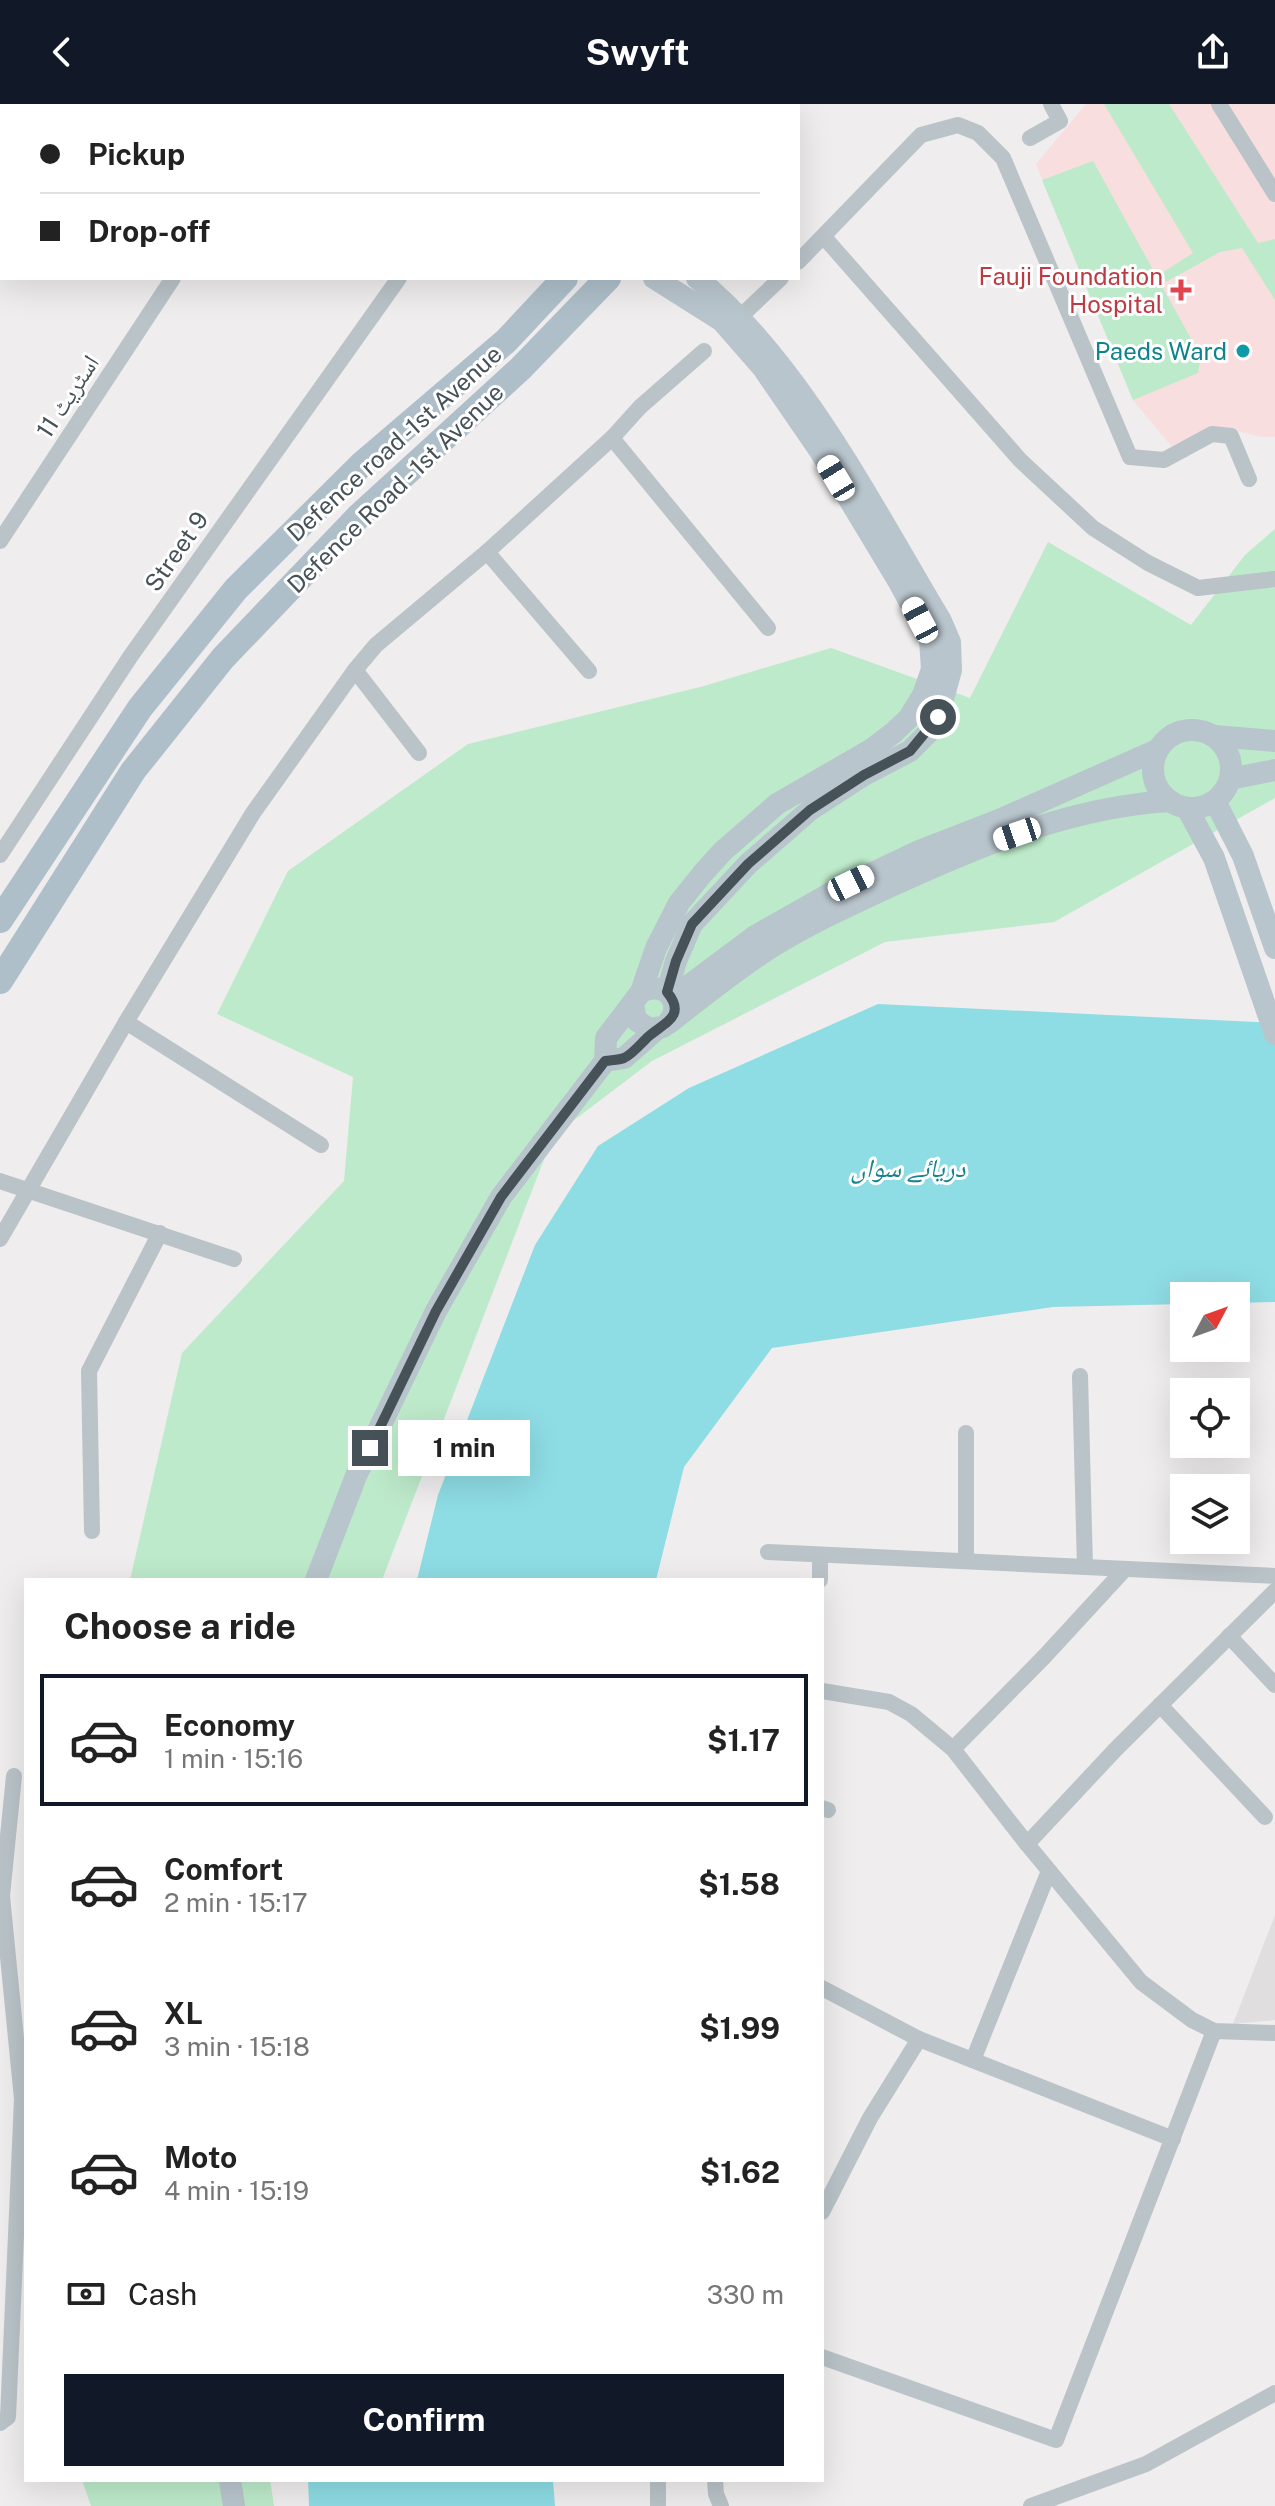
<!DOCTYPE html>
<meta charset="utf-8">
<style>
body{margin:0;font-family:"Public Sans","Noto Naskh Arabic",sans-serif;background:#f2f2f2;color:#222;height:100vh;display:flex;flex-direction:column;font-size:30px;white-space:nowrap}
*{box-sizing:border-box;margin:0}
p{font-size:26px;color:#767676}
.icon{flex:none;width:44px;height:44px;fill:none;stroke:currentColor;stroke-width:2;stroke-linecap:round;stroke-linejoin:round}
.map{position:relative;flex:1;overflow:hidden}
.details{position:absolute;left:24px;top:1474px;width:800px;height:904px;display:flex;flex-direction:column;background:#fff;border-radius:0px;box-shadow:0 8px 32px #0002}
.details>*{flex:none}
.banner{position:absolute;left:0px;top:0px;width:800px;height:176px;box-shadow:0 8px 32px #0002;display:grid;align-content:center;height:176px;padding:0 40px;background:#fff}
.needle{width:52px;rotate:49deg}
.buttons{position:absolute;left:1170px;top:1178px;display:grid;gap:16px}
.buttons a{display:grid;place-items:center;width:80px;height:80px;border-radius:0px;background:#fff;box-shadow:0 8px 32px #0002;font-size:40px}
.end{position:absolute;width:36px;height:36px;margin:-18px;border:10px solid #465258;background:#fff;box-shadow:0 0 0 4px #fff}
.from{border-radius:50%}
.bubble{position:absolute;height:56px;border-radius:0px;background:#fff;box-shadow:0 8px 32px #0002;font-size:26px;font-weight:700;line-height:56px;text-align:center}
.car{position:absolute;width:24px;height:48px;margin:-24px -12px;border-radius:10px;box-shadow:0 0 6px 2px #0007;background:linear-gradient(#fff 24%,#345 0 40%,#fff 0 76%,#345 0 86%,#fff 0)}
.banner b{display:flex;align-items:center;gap:28px;height:76px;font-size:30px}
.banner b+b{border-top:2px solid #e0e0e0}
.banner i{width:20px;height:20px;background:#222}
ul{padding:0;list-style:none}
li{display:flex;align-items:center;gap:24px;height:132px;margin:0 16px 12px;padding:0 24px;border:4px solid transparent;border-radius:0px}
li div{flex:1}
li b{display:block;font-size:30px}
li em{font-style:normal;font-weight:700}
li.selected{border-color:#111827}
li>.icon{width:72px;height:72px;stroke-width:1.5}
h2{padding:0 40px;font-size:36px;line-height:96px}
.pay{display:flex;align-items:center;gap:20px;height:88px;padding:0 40px;font-size:30px}
.pay p{margin-inline-start:auto}
.action{display:flex;gap:16px;margin-top:auto;padding:16px 40px}
.action a{flex:1;height:92px;border-radius:0px;background:#111827;color:#fff;font-size:32px;font-weight:700;line-height:92px;text-align:center}
header{display:flex;justify-content:space-between;align-items:center;height:104px;padding:0 40px;background:#111827;color:#fff;font-size:36px;font-weight:700}
.map>svg:first-child{display:block}
.education{fill:#e0dede}
.medical{fill:#f8dede}
.green{fill:#bdeaca}
.water{fill:#8edce4}
.lines{fill:none;stroke-linecap:round;stroke-linejoin:round}
.minor{stroke:#b9c3c8;stroke-width:16}
.secondary{stroke:#b9c5cd;stroke-width:22}
.primary{stroke:#aebfca;stroke-width:26}
.route{stroke:#465258;stroke-width:10}
.health-dot{fill:#e0444e;stroke:#fff;stroke-width:3}
.culture-dot{fill:#0f9aa8;stroke:#fff;stroke-width:3}
.labels{text-anchor:middle;dominant-baseline:central;stroke-width:6;stroke-linejoin:round;paint-order:stroke}
.health-label{font-size:24px;fill:#be3a42;stroke:#fff;text-anchor:end}
.culture-label{font-size:24px;fill:#0d838f;stroke:#fff;text-anchor:end}
.street-label{font-size:24px;fill:#465258;stroke:#fff}
.water-label{font-size:26px;font-style:italic;fill:#16828d;stroke:#fff}
</style>
<header><svg class="icon" aria-label="back" viewBox="0 0 24 24"><path d="M15 5l-7 7 7 7"/></svg>Swyft<svg class="icon" aria-label="share" viewBox="0 0 24 24"><path d="M12 15V3M7 8l5-5 5 5M5 13v7h14v-7"/></svg></header>
<div class="map">
<svg width="1275" height="2402" viewBox="0 0 1275 2402">
<rect width="100%" height="100%" fill="#efeded"/>
<path class="education" d="M 1275,1811 L 1275,1916 L 1233,1920 Z"/>
<path class="medical" d="M 1086,0 L 1275,0 L 1275,333 L 1262,333 L 1222,323 L 1173,344 L 1133,296 L 1036,60 Z"/>
<g class="green">
<path d="M 1104,0 L 1169,0 L 1258,139 L 1275,135 L 1275,196 L 1242,144 L 1220,148 L 1166,178 L 1162,169 L 1193,149 Z"/>
<path d="M 1093,57 L 1201,253 L 1198,269 L 1133,296 L 1042,76 Z"/>
<path d="M 1275,425 L 1275,694 L 1054,818 L 885,838 L 652,957 L 553,1032 L 382,1476 L 130,1476 L 182,1249 L 344,1077 L 353,973 L 217,910 L 288,767 L 468,640 L 704,582 L 831,544 L 970,594 L 1048,438 L 1191,521 L 1245,451 Z"/>
<path d="M 82,2376 L 270,2376 L 274,2402 L 91,2402 Z"/>
</g>
<g class="water">
<path d="M 878,900 L 1275,919 L 1275,1198 L 1236,1199 L 1236,1192 L 1184,1192 L 1184,1200 L 1053,1203 L 772,1244 L 684,1363 L 656,1476 L 417,1476 L 438,1391 L 535,1141 L 598,1042 L 689,984 Z"/>
<path d="M 308,2376 L 553,2376 L 555,2402 L 309,2402 Z"/>
</g>
<g class="lines">
<g class="minor">
<path d="M 185,0 L 188,2"/>
<path d="M 1219,0 L 1275,90"/>
<path d="M 62,2 L 63,0"/>
<path d="M 287,2 L 288,0"/>
<path d="M 509,2 L 511,0"/>
<path d="M 1030,34 L 1060,17 L 1051,0"/>
<path d="M 0,101 L 2,98"/>
<path d="M 824,133 L 1020,356 L 1093,424 L 1148,459 L 1198,484 L 1275,475"/>
<path d="M 798,158 L 921,31 L 958,21 L 978,29 L 1003,54 L 1130,353 L 1164,356 L 1212,330 L 1231,332 L 1249,375"/>
<path d="M 740,213 L 781,174"/>
<path d="M 612,334 L 768,524"/>
<path d="M 0,437 L 173,174"/>
<path d="M 487,448 L 589,567"/>
<path d="M 355,566 L 419,649"/>
<path d="M 0,751 L 130,553 L 399,174"/>
<path d="M 126,918 L 321,1041"/>
<path d="M 0,1077 L 234,1155"/>
<path d="M 0,1135 L 126,918 L 253,709 L 355,566 L 376,541 L 487,448 L 612,334 L 640,303 L 704,247"/>
<path d="M 1080,1272 L 1085,1463"/>
<path d="M 92,1427 L 89,1267 L 160,1129"/>
<path d="M 768,1448 L 1275,1472"/>
<path d="M 966,1457 L 966,1329"/>
<path d="M 820,1476 L 820,1451"/>
<path d="M 1229,1532 L 1275,1581"/>
<path d="M 822,1587 L 889,1598 L 911,1610 L 953,1645 L 1027,1740 L 1141,1878 L 1192,1916 L 1214,1927 L 1275,1929"/>
<path d="M 1160,1601 L 1265,1713"/>
<path d="M 953,1645 L 1044,1553 L 1125,1465"/>
<path d="M 822,1704 L 828,1706"/>
<path d="M 1027,1740 L 1115,1646 L 1275,1487"/>
<path d="M 822,1884 L 919,1935"/>
<path d="M 973,1956 L 1049,1767"/>
<path d="M 822,2108 L 870,2014 L 919,1935 L 1173,2035"/>
<path d="M 822,2253 L 1056,2336 L 1214,1927"/>
<path d="M 0,2319 L 8,2313 L 22,1995 L 2,1792 L 14,1672"/>
<path d="M 715,2376 L 716,2390 L 721,2402"/>
<path d="M 658,2402 L 658,2376"/>
<path d="M 1031,2402 L 1146,2360 L 1275,2289"/>
</g>
<g class="secondary">
<circle cx="1192" cy="665" r="39"/>
<path d="M 1215,632 L 1275,637"/>
<path d="M 1230,675 L 1275,666"/>
<path d="M 1215,697 L 1243,752 L 1275,844"/>
<path d="M 1187,704 L 1214,754 L 1275,930"/>
<path d="M 641,888 L 656,844 L 679,799 L 703,769 L 723,747 L 777,700 L 872,645 L 893,629 L 909,614 L 923,591 L 932,565 L 930,536 L 899,478 L 820,347 L 763,264 L 722,217 L 654,174"/>
<path d="M 667,888 L 676,857 L 692,820 L 748,760 L 810,706 L 864,671 L 910,647 L 927,630 L 938,613 L 951,566 L 950,538 L 941,517 C 872,402 800,259 697,174"/>
<path d="M 672,894 L 755,832 L 829,790 L 919,747 L 999,716 L 1157,646"/>
<path d="M 669,919 C 701,894 733,868 767,846 C 806,821 849,802 891,782 C 981,741 1071,703 1170,697"/>
<path d="M 605,957 L 624,954 L 657,925"/>
<path d="M 316,1476 L 356,1372 L 436,1207 L 501,1093 L 605,957 L 606,934 L 641,888 C 669,874 687,905 663,923 L 649,925 L 636,916 L 633,900"/>
<path d="M 230,2376 L 234,2402"/>
</g>
<g class="primary">
<path d="M 653,2 L 654,0"/>
<path d="M 704,2 L 705,0"/>
<path d="M 0,816 L 140,604 L 236,485 L 361,361 L 506,237 L 565,174"/>
<path d="M 0,877 L 133,667 L 223,554 L 360,411 L 520,265 L 608,174"/>
</g>
</g>
<g class="lines">
<path class="route" d="M 370,1344 L 436,1207 L 501,1093 L 605,957 C 611,956 619,956 624,954 C 633,950 642,938 649,932 C 664,919 687,912 667,888 L 676,857 L 692,820 L 748,760 L 810,706 L 864,671 L 910,647 L 938,613"/>
</g>
<path class="health-dot" d="M1177 174h8v8h8v8h-8v8h-8v-8h-8v-8h8z"/>
<circle class="culture-dot" cx="1243" cy="247" r="8"/>
<g class="labels">
<g class="health-label">
<text x="1163" y="172">Fauji Foundation<tspan x="1163" dy="28">Hospital</tspan></text>
</g>
<g class="culture-label">
<text x="1227" y="247">Paeds Ward</text>
</g>
<g class="street-label">
<text transform="translate(67 292) rotate(-57)">اسٹریٹ 11</text>
<text transform="translate(394 339) rotate(-42)">Defence road -1st Avenue</text>
<text transform="translate(395 384) rotate(-44)">Defence Road - 1st Avenue</text>
<text transform="translate(176 447) rotate(-55)">Street 9</text>
</g>
<g class="water-label">
<text x="908" y="1063">دریائے سواں</text>
</g>
</g>
</svg>
<div class="buttons">
<a><svg class="needle" viewBox="-14 -14 28 28"><path d="M0-13l5 13h-10z" fill="#e53935"/><path d="M0 13l5-13h-10z" fill="#767676"/></svg></a>
<a><svg class="icon" aria-label="locate" viewBox="0 0 24 24"><circle cx="12" cy="12" r="6"/><path d="M12 2v4M12 18v4M2 12h4M18 12h4"/></svg></a>
<a><svg class="icon" aria-label="layers" viewBox="0 0 24 24"><path d="M12 4l9 5-9 5-9-5zM3 14l9 5 9-5"/></svg></a>
</div>
<i class="end from" style="left:938px;top:613px"></i>
<i class="end" style="left:370px;top:1344px"></i>
<div class="bubble" style="left:398px;top:1316px;width:132px">1 min</div>
<i class="car" style="left:836px;top:374px;rotate:329deg"></i>
<i class="car" style="left:920px;top:516px;rotate:332deg"></i>
<i class="car" style="left:1017px;top:730px;rotate:251deg"></i>
<i class="car" style="left:851px;top:779px;rotate:64deg"></i>
<div class="banner">
<b><i class="from"></i>Pickup</b>
<b><i></i>Drop-off</b>
</div>
<section class="details">
<h2>Choose a ride</h2>
<ul>
<li class="selected"><svg class="icon" aria-label="car" viewBox="0 0 24 24"><path d="M5 17H2v-5l4-1 3-4h7l3 4 3 1v5h-3M9 17h6M6 11h13"/><circle cx="7" cy="17" r="2"/><circle cx="17" cy="17" r="2"/></svg><div><b>Economy</b><p>1 min · 15:16</p></div><em>$1.17</em></li>
<li><svg class="icon" aria-label="car" viewBox="0 0 24 24"><path d="M5 17H2v-5l4-1 3-4h7l3 4 3 1v5h-3M9 17h6M6 11h13"/><circle cx="7" cy="17" r="2"/><circle cx="17" cy="17" r="2"/></svg><div><b>Comfort</b><p>2 min · 15:17</p></div><em>$1.58</em></li>
<li><svg class="icon" aria-label="car" viewBox="0 0 24 24"><path d="M5 17H2v-5l4-1 3-4h7l3 4 3 1v5h-3M9 17h6M6 11h13"/><circle cx="7" cy="17" r="2"/><circle cx="17" cy="17" r="2"/></svg><div><b>XL</b><p>3 min · 15:18</p></div><em>$1.99</em></li>
<li><svg class="icon" aria-label="car" viewBox="0 0 24 24"><path d="M5 17H2v-5l4-1 3-4h7l3 4 3 1v5h-3M9 17h6M6 11h13"/><circle cx="7" cy="17" r="2"/><circle cx="17" cy="17" r="2"/></svg><div><b>Moto</b><p>4 min · 15:19</p></div><em>$1.62</em></li>
</ul>
<div class="pay"><svg class="icon" aria-label="cash" viewBox="0 0 24 24"><path d="M3 7h18v10H3z"/><circle cx="12" cy="12" r="2"/></svg>Cash<p>330 m</p></div>
<div class="action"><a>Confirm</a></div>
</section>
</div>
